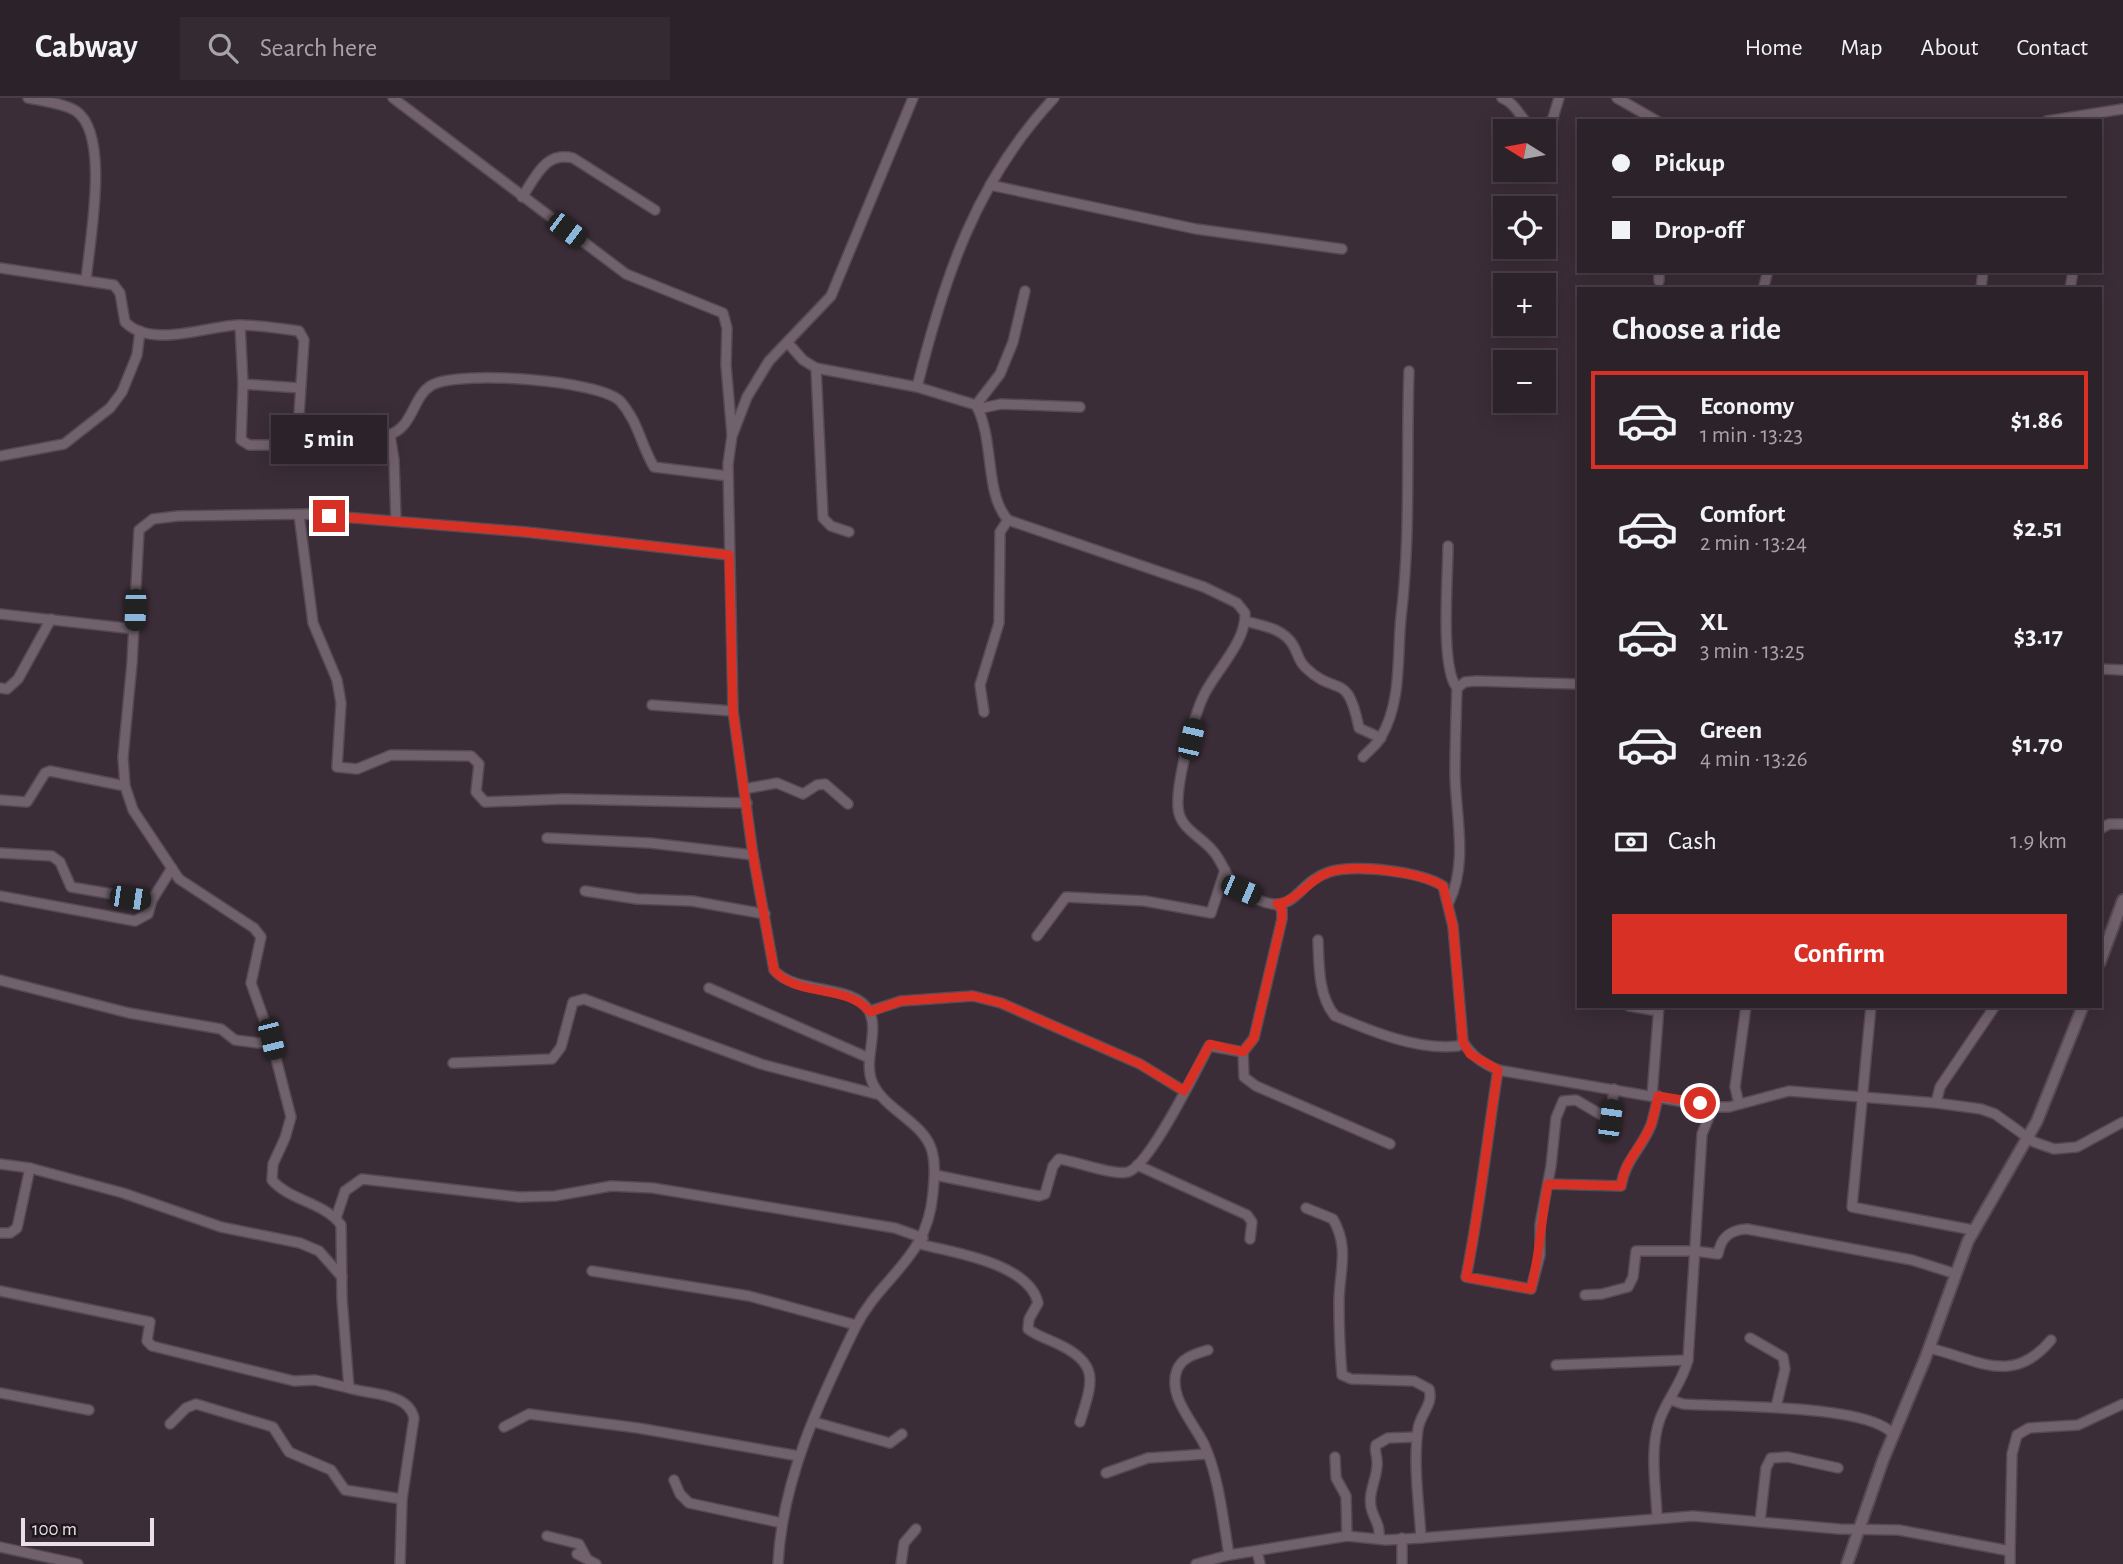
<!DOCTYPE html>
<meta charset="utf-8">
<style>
body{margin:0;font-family:"Alegreya Sans",sans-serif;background:#342a31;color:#f1f3f6;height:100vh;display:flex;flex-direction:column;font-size:26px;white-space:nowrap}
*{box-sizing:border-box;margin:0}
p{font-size:23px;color:#a6a4a8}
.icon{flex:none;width:38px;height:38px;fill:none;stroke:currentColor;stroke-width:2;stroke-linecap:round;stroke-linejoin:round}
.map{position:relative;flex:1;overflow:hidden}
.side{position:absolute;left:1577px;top:189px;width:525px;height:721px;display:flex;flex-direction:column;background:#2c2229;border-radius:0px;box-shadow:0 4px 18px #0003,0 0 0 2px #483f46}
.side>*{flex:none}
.banner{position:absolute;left:1577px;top:21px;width:525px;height:154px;border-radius:0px;box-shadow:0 4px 18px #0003,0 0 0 2px #483f46;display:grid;align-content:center;height:154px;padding:0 35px;background:#2c2229}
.needle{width:46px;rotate:281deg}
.fabs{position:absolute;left:1493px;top:21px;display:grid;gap:14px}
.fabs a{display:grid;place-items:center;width:63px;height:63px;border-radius:0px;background:#2c2229;box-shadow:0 4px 18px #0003,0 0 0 2px #483f46;font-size:35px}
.scale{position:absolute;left:21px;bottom:18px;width:133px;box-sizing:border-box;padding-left:7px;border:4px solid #e9e0e6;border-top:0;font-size:19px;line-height:24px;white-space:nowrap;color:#e9e0e6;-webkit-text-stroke:5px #1e181c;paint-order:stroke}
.end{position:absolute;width:32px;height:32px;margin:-16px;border:9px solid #d93025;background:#fff;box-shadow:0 0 0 4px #fff}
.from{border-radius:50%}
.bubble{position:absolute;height:49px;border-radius:0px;background:#2c2229;box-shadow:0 4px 18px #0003,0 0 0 2px #483f46;font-size:23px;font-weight:700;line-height:49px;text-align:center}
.car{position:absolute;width:21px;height:42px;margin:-21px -10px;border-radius:9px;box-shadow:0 0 5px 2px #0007;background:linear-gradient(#222 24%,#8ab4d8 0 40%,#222 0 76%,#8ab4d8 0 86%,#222 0)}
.banner b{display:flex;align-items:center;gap:24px;height:66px;font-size:26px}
.banner b+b{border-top:2px solid #483f46}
.banner i{width:18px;height:18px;background:#f1f3f6}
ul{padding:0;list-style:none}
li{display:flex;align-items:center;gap:21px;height:98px;margin:0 14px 10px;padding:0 21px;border:4px solid transparent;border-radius:0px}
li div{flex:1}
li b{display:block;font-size:26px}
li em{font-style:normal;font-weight:700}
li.current{border-color:#d93025}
li>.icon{width:63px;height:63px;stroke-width:1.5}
h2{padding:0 35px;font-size:32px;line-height:84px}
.pay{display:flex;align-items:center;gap:18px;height:77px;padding:0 35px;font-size:26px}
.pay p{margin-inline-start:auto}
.button{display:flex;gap:14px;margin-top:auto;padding:14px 35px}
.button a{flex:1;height:80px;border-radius:0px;background:#d93025;color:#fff;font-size:28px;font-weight:700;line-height:80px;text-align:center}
header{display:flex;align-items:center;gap:42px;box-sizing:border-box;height:98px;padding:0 35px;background:#2c2229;border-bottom:2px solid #483f46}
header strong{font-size:33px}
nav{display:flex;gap:38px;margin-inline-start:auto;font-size:24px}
.search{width:490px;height:63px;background:#342a31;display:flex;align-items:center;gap:18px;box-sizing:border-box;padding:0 24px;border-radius:0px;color:#a6a4a8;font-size:26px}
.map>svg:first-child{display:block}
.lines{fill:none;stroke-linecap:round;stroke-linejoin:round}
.minor-casing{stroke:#564a52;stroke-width:12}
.tertiary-casing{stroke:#564a52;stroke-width:14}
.minor{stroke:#71616c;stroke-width:9}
.tertiary{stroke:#71616c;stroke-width:10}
.route{stroke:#d93025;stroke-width:9}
</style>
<header>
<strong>Cabway</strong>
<div class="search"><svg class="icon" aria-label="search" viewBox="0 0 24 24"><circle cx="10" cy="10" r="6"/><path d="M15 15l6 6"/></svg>Search here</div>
<nav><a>Home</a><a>Map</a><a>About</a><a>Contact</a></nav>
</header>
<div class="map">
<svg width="2123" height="1466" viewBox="0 0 2123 1466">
<rect width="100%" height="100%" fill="#3b2d37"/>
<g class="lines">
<g class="minor-casing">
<g id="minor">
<path d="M 28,0 C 43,3 63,5 76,13 C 111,37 89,145 86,183"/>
<path d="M 393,0 L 626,176 L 723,215 L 727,230 L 726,267 L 732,337"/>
<path d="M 1502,0 C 1517,6 1520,21 1532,29 L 1552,23 L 1559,0"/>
<path d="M 1617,0 L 1657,23"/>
<path d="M 2047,23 L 2123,11"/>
<path d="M 990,87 L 1196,131 L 1342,151"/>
<path d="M 522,99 C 536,79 545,53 573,60 L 655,112"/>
<path d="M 0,170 L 114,187 L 120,195 L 125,224 C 152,251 207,228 238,227 C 259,227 279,230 299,233 L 304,242 L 297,347 C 326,344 360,345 388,337 C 414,330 412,298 432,287 C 459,272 599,282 620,303 C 638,323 641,347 654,369 L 728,378"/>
<path d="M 1659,173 L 1659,183"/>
<path d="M 1763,191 L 1768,173"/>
<path d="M 1981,191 L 1983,173"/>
<path d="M 2070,191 L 2073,173"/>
<path d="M 240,227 L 243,286 L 241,342 L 249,347 L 297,347"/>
<path d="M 787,244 L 803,262 L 816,270 L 917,289 L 976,307 C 995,342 984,395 1008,422 L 1204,489 L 1237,505 L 1245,515 C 1246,544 1218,570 1205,595 C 1194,616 1176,685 1178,709 C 1179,731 1201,738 1213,753 C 1224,765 1226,783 1240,792 C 1297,828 1291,786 1329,774 C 1356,766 1419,773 1443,788 L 1453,828 L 1463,944 C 1472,958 1482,965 1498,972 L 1713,1009 L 1729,1009 L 1789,993 L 1936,1005 L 1981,1011 L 1995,1016 L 2034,1044 L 2054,1051 L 2077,1049 L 2123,1024"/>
<path d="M 816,270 L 823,420 L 831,428 L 849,434"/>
<path d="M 243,286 L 300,290"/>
<path d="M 917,289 C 944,180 976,83 1054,0"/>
<path d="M 976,307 L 1000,276 L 1013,244 L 1025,193"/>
<path d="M 978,311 L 1001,306 L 1080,309"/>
<path d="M 390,337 L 394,362 L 396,423"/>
<path d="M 0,358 L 64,346 L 110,310 L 122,294 L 137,257 L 140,233"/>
<path d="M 299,417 L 313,525 L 337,582 L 341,605 L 337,669 L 357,671 L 391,657 L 471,658 L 479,666 L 476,694 L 485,704 L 565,701 L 747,705"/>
<path d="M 1448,448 C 1448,480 1440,569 1457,590 C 1456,619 1455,648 1455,677 C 1456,719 1468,765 1449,804"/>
<path d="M 0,516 L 134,531"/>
<path d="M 1245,523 C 1263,528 1283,530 1293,547 C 1298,555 1298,563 1306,570 C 1337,600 1347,571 1359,630 L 1381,640"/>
<path d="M 2100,571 L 2123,572"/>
<path d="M 0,590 L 7,591 L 18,581 L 51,521"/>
<path d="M 1457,590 L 1465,584 L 1476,583 L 1578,586"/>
<path d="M 652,607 L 733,613"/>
<path d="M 984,614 L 980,587 L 999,525 L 1000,434 L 1008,422"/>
<path d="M 1363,659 C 1368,653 1377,647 1381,639 C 1402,604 1397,557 1401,519 C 1411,436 1406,355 1409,273"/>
<path d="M 744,691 L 777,685 L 803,696 L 817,687 L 825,686 L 848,706"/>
<path d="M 0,702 L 27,704 L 45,675 L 50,673 L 125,688"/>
<path d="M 2100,731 L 2109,726 L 2123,726"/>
<path d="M 547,740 L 650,745 L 753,757"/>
<path d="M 0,755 L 52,758 L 60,764 L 71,789 L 147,802 L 152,802 L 172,770"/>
<path d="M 585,793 L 637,801 L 692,803 L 765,816"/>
<path d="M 0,798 L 135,823 L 148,816 L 152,802"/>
<path d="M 1037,838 L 1066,799 L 1145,803 L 1211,815 L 1225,772"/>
<path d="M 1318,842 C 1319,866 1318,898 1335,918 C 1371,933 1418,953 1458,948 L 1463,944"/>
<path d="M 0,882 L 129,915 L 221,931 L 235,942 L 259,945 L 271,941"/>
<path d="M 709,890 L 869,960"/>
<path d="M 1629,908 L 1658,913"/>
<path d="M 1871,908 L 1852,1109 L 1973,1132"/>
<path d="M 870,913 L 901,903 L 973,898 L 1001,905 L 1140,966 L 1184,993"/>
<path d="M 1243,954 L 1244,979 L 1256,988 L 1390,1046"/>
<path d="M 453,965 L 552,961 L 561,949 L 573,904 L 584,901 L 761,966 L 880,997"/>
<path d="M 1498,972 C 1487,1041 1480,1110 1466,1179 L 1531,1191 L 1540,1157 L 1540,1126 L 1551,1068 L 1556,1020 L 1563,1003 L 1576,1002 L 1610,1022 L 1614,991"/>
<path d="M 1652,998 L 1659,908"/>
<path d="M 1936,1005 L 1940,989 L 1995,908"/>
<path d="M 1739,1006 L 1735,989 L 1746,908"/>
<path d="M 0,1066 L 30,1070 L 123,1095 L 221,1129 L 300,1145 L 319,1153 L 342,1179"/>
<path d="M 1137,1067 L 1247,1117 L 1252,1124 L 1250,1141"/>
<path d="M 935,1077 L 1039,1098 L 1045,1096 L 1053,1068 L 1059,1061 C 1076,1063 1113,1078 1128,1074 C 1150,1067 1196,972 1209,948 L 1243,954 L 1254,940 L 1282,821 L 1282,812 L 1277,806"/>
<path d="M 1548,1086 L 1621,1088 C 1625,1062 1641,1052 1651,1027 C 1654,1018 1656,1008 1658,998"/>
<path d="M 1306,1110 L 1333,1121 C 1350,1151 1339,1173 1339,1205 C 1339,1229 1340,1254 1342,1277 L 1351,1281 L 1414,1283 L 1429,1291 C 1434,1306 1420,1316 1418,1331 C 1413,1366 1419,1405 1421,1440"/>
<path d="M 336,1120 L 345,1093 L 362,1081 L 519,1099 L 555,1098 L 611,1088 L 653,1090 L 895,1130 L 923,1140"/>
<path d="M 0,1135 L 10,1135 L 17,1130 L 30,1070"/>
<path d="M 919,1146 C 952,1154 1029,1165 1038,1205 L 1029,1221 L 1028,1231 C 1037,1238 1048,1241 1058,1246 C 1101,1266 1092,1285 1080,1324"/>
<path d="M 592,1173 L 749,1198 L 856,1227"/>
<path d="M 0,1193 L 150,1224 L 147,1243 L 152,1248 L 294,1283 L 315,1282 L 349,1290"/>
<path d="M 1585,1197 L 1602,1196 L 1628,1189 L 1633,1179 L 1636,1153 L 1695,1153 L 1718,1156 C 1721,1139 1730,1132 1747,1131 L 1912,1162 L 1956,1176"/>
<path d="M 1750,1240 L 1783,1259 L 1785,1271 L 1776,1309"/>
<path d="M 1929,1250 C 1977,1261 2012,1289 2051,1242"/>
<path d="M 1208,1252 C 1196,1256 1182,1259 1177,1272 C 1167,1298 1194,1325 1204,1346 C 1219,1379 1223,1421 1229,1457"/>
<path d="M 1556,1267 L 1688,1262"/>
<path d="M 0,1295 L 89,1312"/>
<path d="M 1671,1302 L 1683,1306 C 1725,1309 1868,1306 1893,1336"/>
<path d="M 814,1324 L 890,1345 L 902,1336"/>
<path d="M 170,1326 L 186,1310 L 196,1306 L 273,1329 L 289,1354 L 331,1372 L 345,1392 L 402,1401"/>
<path d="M 504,1329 L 529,1316 L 638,1330 L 799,1358"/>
<path d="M 1335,1359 L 1336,1380 L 1346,1398 L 1347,1438"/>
<path d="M 1106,1375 L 1148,1360 L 1207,1356"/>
<path d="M 674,1382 L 680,1396 L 689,1405 L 782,1425"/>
<path d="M 1657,1419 C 1656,1388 1649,1351 1660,1321 C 1667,1301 1682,1285 1688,1262 L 1702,1036 L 1713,1009"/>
<path d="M 1760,1423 L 1766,1370 L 1771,1360 L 1788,1359 L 1838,1370"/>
<path d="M 547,1438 L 579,1446 L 587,1461"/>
<path d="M 1379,1440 C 1380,1428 1376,1424 1372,1413 C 1366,1395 1379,1378 1377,1363 C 1377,1356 1374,1354 1376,1347 L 1388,1340 L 1417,1339"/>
<path d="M 0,1449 L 78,1466"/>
<path d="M 1257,1453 L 1260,1466"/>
<path d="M 2010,1453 L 2012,1356 L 2017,1337 L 2029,1330 L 2078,1327 L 2123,1306"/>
<path d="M 577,1456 L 596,1466"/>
<path d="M 400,1466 L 402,1401 L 414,1320 C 408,1294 370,1297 349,1290 L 342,1201 L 341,1127 C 324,1104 290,1103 272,1082 L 273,1066 L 285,1040 L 291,1019 L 271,941 L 251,885 L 261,839 L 254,830 L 179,781 L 133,712 L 125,688 L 123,659 L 132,565 L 139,432 L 153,421 L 178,418 L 307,416 L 526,434 L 729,457"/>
<path d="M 778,1466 C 782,1382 819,1304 855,1230 C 882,1176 927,1163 933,1095 C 934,1081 936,1067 932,1053 C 924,1024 886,1013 873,986 C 862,963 880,934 869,913 C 854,885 795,897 774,872 L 753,757 L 733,613 L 728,366 L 732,338 L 747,299 L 769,263 L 831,198 L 913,0"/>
<path d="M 901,1466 L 904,1445 L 916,1431"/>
<path d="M 1196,1466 L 1229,1457 L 1347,1438 L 1386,1442 L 1421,1440 L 1693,1418 L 1839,1431 L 1899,1432 L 2010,1453 L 2010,1466"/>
<path d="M 1402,1466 L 1402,1440"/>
</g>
</g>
<g class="tertiary-casing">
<g id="tertiary">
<path d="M 2100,864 L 2123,802"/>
<path d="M 1847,1466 L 1883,1362 L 1925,1261 L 1968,1143 L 2037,1023 L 2083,908"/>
</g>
</g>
<use href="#minor" class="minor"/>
<use href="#tertiary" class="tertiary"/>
</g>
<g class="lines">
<path class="route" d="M 329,418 L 526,434 L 729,457 L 733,613 L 753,757 L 774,872 C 797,900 846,885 870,914 L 901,903 L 973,898 L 1001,905 L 1140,966 L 1184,993 L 1210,946 L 1243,954 L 1254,940 L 1282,821 L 1282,811 L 1277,806 C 1299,802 1307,783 1327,775 C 1352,765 1420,774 1443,788 L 1453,828 L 1463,944 L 1470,956 L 1498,972 C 1487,1041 1480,1110 1466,1179 L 1531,1191 C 1540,1156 1541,1121 1548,1086 L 1621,1088 C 1625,1061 1640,1052 1651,1027 C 1654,1018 1656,1008 1658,998 L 1700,1005"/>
</g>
</svg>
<div class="fabs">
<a><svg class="needle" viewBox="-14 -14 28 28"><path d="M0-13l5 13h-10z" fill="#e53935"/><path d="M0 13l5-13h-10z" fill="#a6a4a8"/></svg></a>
<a><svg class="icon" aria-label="locate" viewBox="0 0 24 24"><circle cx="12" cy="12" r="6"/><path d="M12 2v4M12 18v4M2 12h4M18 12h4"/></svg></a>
<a>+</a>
<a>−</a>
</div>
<div class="scale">100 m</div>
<i class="end from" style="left:1700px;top:1005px"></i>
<i class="end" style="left:329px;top:418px"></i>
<div class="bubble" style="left:271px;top:317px;width:116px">5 min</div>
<i class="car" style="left:567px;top:132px;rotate:127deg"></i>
<i class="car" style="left:135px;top:512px;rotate:182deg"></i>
<i class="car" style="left:1191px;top:641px;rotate:13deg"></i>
<i class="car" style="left:1241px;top:792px;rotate:113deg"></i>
<i class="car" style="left:130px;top:800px;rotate:98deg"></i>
<i class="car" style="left:271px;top:941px;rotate:166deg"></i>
<i class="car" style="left:1610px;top:1022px;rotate:8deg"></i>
<div class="banner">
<b><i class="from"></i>Pickup</b>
<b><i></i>Drop-off</b>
</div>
<section class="side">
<h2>Choose a ride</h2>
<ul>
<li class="current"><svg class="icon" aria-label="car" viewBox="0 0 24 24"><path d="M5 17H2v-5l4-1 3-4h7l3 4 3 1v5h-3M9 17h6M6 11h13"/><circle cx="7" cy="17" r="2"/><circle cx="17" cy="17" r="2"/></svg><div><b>Economy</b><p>1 min · 13:23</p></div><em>$1.86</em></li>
<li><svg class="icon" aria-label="car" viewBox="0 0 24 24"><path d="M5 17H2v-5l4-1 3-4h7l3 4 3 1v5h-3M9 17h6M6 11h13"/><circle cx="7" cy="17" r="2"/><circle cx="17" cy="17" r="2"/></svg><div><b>Comfort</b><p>2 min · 13:24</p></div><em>$2.51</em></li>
<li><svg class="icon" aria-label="car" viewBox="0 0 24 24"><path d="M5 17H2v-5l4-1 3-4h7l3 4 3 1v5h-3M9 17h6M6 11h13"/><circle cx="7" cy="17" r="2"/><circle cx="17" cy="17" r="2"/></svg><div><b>XL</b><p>3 min · 13:25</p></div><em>$3.17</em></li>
<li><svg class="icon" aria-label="car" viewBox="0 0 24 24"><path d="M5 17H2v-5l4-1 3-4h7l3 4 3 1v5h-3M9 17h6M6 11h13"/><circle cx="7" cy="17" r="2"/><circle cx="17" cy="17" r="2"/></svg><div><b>Green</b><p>4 min · 13:26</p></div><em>$1.70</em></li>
</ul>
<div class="pay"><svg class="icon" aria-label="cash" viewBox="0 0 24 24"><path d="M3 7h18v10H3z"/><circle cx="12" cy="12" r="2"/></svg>Cash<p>1.9 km</p></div>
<div class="button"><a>Confirm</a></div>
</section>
</div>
